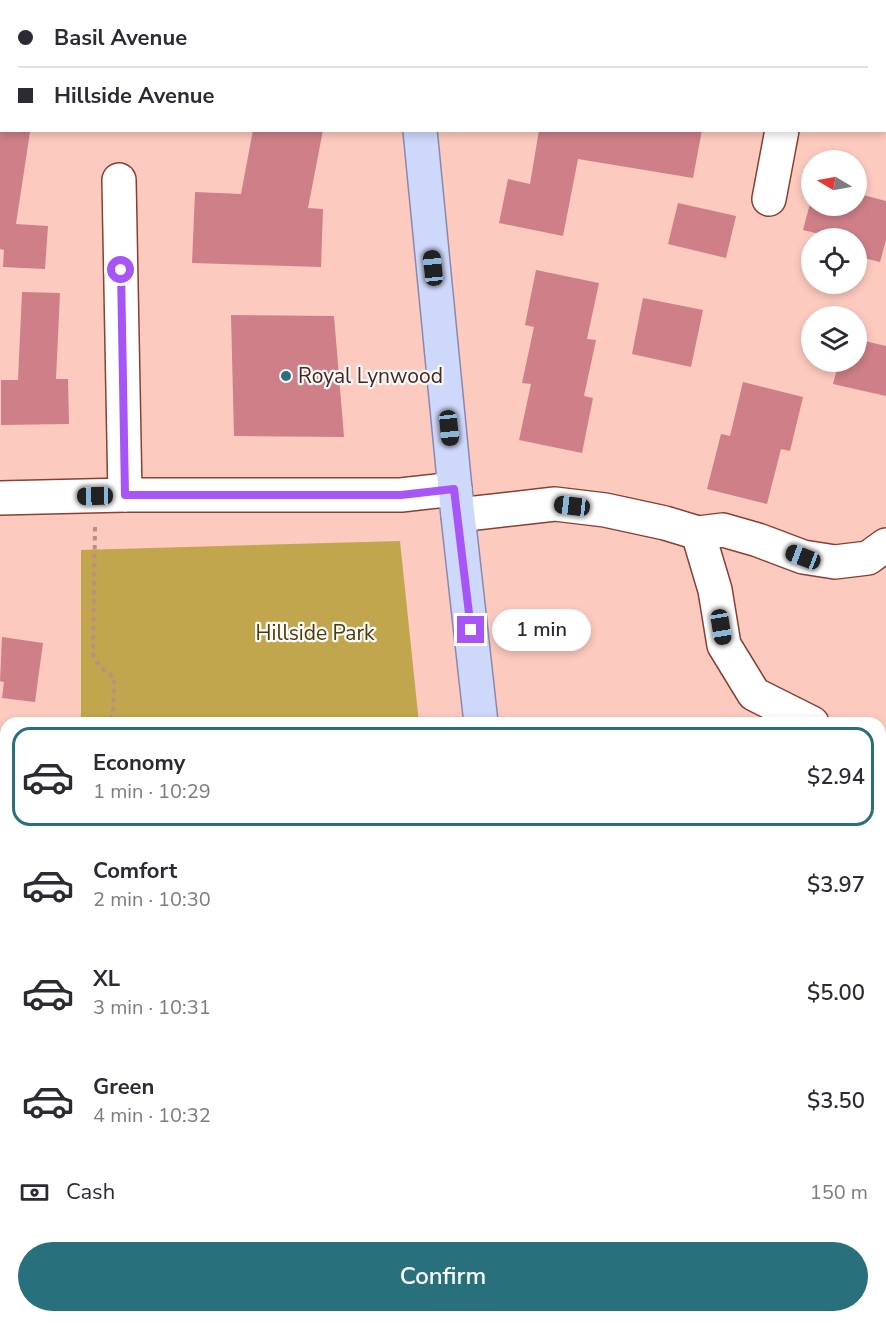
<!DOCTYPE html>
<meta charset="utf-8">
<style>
body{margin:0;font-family:"Nunito Sans",sans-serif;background:#f2f2f3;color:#2b2b33;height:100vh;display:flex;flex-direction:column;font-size:22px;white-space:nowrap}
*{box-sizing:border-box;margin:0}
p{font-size:20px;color:#7c7c81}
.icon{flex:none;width:33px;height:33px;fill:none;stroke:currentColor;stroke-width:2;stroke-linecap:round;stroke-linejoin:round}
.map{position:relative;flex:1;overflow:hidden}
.details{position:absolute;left:0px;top:717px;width:886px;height:606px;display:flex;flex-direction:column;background:#fff;border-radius:18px 18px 0 0;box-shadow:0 3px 9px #0003}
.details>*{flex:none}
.banner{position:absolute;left:0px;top:0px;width:886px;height:132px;box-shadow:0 3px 9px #0003;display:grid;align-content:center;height:132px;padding:0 18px;background:#fff}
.needle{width:39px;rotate:280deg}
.controls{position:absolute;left:801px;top:150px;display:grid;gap:12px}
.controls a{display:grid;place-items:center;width:66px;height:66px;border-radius:50%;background:#fff;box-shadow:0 3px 9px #0003;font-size:30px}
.end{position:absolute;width:27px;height:27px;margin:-14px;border:8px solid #a855f7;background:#fff;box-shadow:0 0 0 3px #fff}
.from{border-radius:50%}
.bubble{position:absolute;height:42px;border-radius:21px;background:#fff;box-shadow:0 3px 9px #0003;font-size:20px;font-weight:600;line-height:42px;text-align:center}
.car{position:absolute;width:18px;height:36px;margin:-18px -9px;border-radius:8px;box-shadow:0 0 4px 2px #0007;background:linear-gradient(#222 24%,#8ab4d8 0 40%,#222 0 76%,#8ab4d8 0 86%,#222 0)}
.banner b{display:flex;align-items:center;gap:21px;height:57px;font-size:22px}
.banner b+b{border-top:2px solid #e1e1e2}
.banner i{width:15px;height:15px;background:#2b2b33}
ul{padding:10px 0 0;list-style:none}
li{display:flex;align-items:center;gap:18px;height:99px;margin:0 12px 9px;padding:0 6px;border:3px solid transparent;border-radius:18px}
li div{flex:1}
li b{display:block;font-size:22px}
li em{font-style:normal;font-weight:600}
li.current{border-color:#29707d}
li>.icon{width:54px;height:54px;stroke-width:1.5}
.pay{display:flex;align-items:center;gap:15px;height:66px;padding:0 18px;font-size:22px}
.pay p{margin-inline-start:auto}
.cta{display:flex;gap:12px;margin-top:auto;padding:12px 18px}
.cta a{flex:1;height:69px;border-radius:36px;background:#29707d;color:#fff;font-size:24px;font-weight:600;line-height:69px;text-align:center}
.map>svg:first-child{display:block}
.green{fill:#c2a64d}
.building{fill:#cf7f88}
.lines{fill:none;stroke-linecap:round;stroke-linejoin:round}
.minor-casing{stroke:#874033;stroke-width:36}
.major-casing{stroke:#8a89ac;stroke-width:36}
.path{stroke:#bb8f85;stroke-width:4;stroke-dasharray:4.5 4.5;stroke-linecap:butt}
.minor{stroke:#fff;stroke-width:33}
.major{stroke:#ced8fa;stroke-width:33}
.route{stroke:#a855f7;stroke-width:8}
.poi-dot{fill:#29707d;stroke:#f9f9f9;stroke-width:2}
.labels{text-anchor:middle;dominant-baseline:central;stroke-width:4.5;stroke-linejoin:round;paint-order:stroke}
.poi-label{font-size:21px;fill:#472720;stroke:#f9f9f9;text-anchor:start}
.park-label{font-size:21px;fill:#4b3c07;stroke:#f9f9f9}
</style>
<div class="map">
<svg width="886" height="1323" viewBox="0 0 886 1323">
<rect width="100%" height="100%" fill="#fdcabf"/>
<path class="green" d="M 400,541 L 419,723 L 81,723 L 81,550 Z"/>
<g class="building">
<path d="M 0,127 L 2,130 L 30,132 L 16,224 L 48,226 L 45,269 L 3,267 L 4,250 L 0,249 Z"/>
<path d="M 253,130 L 323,130 L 308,208 L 323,209 L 321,267 L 192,263 L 195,192 L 241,194 Z"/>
<path d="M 539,130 L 702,130 L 693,178 L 578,159 L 563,236 L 499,223 L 508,179 L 530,184 Z"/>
<path d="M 856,193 L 886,201 L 886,240 L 880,262 L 856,256 L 856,238 L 836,238 L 803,230 L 812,196 L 812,206 L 856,206 Z"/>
<path d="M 678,203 L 736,216 L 726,258 L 668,244 Z"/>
<path d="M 536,270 L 599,283 L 587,339 L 596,340 L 584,396 L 593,398 L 582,453 L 519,440 L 531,384 L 522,383 L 534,327 L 525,325 Z"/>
<path d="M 22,292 L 60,293 L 56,379 L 68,379 L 69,424 L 1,425 L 1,380 L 18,380 Z"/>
<path d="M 643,298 L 703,310 L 691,367 L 632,354 Z"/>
<path d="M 231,315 L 334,316 L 344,437 L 234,436 Z"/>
<path d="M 856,339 L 886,346 L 886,396 L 833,384 L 839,362 L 856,362 Z"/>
<path d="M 743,382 L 803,397 L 790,451 L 781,449 L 767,504 L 707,489 L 721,434 L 730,436 Z"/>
<path d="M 2,637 L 43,643 L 35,702 L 2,698 L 4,682 L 0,681 Z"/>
</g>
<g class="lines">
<g class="minor-casing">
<g id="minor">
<path d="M 854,2 L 855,0"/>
<path d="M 885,23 L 886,23"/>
<path d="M 119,180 L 125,495"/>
<path d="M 769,199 L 782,130"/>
<path d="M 0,498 L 125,495 L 401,495 L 455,489"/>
<path d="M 458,515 L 555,504 L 605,510 L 665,523 L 698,533 L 723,530 L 758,540 L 803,557 L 835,562 L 868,558 L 886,545"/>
<path d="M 698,533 L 715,590 L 724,645 L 754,694 L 812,723"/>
<path d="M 880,752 L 886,752"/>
<path d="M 0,968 L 6,968"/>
<path d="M 880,1110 L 886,1118"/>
<path d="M 133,1317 L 133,1323"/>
</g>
</g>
<g class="major-casing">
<g id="major">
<path d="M 410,0 L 410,2"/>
<path d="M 420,130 L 455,489 L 481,723"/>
<path d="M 0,801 L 6,808"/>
<path d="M 482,1317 L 492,1323"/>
<path d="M 539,1317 L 539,1323"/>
</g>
</g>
<g class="path">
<path d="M 95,527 L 93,654 L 100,667 L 114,677 L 113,715 L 108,723"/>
<path d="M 880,1023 L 886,1036"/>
<path d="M 880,1241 L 886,1234"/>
<path d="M 843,1323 L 845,1317"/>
</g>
<use href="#minor" class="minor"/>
<use href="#major" class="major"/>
</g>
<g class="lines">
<path class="route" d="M 121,270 L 125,495 L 401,495 L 454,489 L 471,630"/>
</g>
<circle class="poi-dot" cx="286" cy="376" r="6"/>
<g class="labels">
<g class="poi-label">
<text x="298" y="376">Royal Lynwood</text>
</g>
<g class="park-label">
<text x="315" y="633">Hillside Park</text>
</g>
</g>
</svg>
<div class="controls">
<a><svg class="needle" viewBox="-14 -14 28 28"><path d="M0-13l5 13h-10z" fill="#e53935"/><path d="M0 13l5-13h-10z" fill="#7c7c81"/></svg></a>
<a><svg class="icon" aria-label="locate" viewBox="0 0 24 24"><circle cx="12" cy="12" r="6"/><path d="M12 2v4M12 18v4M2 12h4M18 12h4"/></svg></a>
<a><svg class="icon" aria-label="layers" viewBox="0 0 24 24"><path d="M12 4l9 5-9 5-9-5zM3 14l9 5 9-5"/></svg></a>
</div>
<i class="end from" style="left:121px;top:270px"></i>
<i class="end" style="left:471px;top:630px"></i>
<div class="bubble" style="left:492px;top:609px;width:99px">1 min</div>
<i class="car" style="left:433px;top:268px;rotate:354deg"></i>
<i class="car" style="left:449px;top:428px;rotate:174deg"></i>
<i class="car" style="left:95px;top:496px;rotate:269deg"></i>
<i class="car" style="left:572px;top:506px;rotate:277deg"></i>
<i class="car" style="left:803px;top:557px;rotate:291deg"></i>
<i class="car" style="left:721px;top:627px;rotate:171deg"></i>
<div class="banner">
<b><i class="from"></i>Basil Avenue</b>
<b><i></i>Hillside Avenue</b>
</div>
<section class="details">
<ul>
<li class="current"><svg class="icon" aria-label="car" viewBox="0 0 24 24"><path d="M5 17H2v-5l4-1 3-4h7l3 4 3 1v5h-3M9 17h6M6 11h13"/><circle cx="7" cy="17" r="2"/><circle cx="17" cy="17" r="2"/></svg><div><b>Economy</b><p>1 min · 10:29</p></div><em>$2.94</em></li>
<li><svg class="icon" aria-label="car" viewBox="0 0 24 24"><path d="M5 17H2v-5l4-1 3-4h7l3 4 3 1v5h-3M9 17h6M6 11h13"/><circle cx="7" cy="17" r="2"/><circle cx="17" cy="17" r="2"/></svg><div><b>Comfort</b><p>2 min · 10:30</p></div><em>$3.97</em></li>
<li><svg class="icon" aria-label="car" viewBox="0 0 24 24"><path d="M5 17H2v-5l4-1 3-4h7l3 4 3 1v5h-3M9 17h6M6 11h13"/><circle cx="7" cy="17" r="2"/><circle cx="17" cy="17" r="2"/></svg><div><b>XL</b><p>3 min · 10:31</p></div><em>$5.00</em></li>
<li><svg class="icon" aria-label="car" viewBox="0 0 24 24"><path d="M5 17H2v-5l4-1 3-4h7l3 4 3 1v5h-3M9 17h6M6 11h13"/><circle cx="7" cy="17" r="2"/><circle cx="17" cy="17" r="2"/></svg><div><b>Green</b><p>4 min · 10:32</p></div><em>$3.50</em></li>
</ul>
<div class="pay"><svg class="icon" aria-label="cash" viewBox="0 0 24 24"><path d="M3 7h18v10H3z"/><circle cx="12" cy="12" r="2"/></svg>Cash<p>150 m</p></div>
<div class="cta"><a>Confirm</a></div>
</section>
</div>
